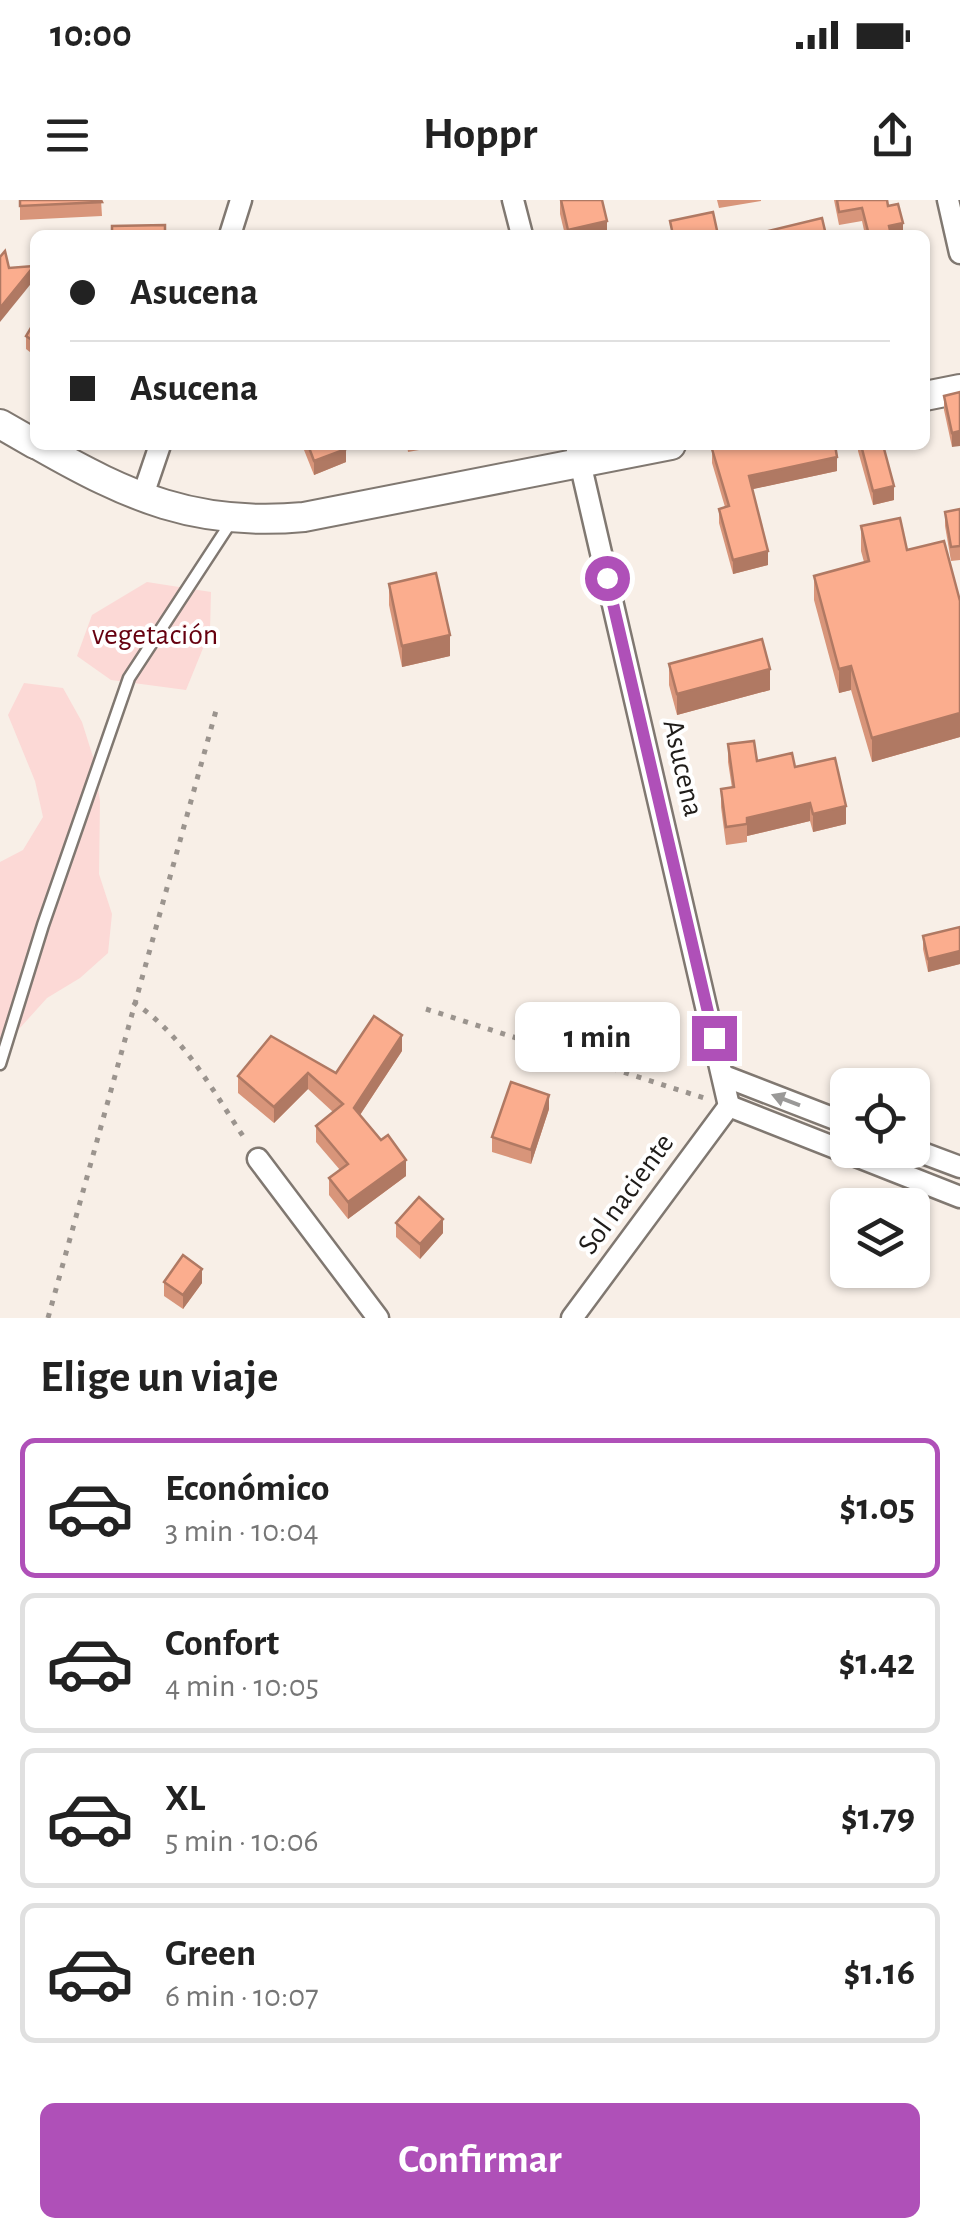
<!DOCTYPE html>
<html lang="es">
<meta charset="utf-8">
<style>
body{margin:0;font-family:"Alegreya Sans",sans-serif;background:#f6f6f6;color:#222;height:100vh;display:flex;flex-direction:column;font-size:38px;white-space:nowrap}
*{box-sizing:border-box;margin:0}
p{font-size:32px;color:#767676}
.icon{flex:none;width:55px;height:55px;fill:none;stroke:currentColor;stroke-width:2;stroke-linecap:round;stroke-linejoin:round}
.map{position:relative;height:1118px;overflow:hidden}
.panel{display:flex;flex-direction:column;background:#fff;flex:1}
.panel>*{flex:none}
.banner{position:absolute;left:30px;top:30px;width:900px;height:220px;border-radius:15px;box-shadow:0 2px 8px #0004;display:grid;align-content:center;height:220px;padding:0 40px;background:#fff}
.tools{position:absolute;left:830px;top:868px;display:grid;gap:20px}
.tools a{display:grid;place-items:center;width:100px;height:100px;border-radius:15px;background:#fff;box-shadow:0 2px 8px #0004;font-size:50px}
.end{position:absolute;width:45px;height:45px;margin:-22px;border:12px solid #af50b8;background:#fff;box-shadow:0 0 0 5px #fff}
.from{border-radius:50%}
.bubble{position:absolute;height:70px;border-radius:15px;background:#fff;box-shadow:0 2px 8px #0004;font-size:32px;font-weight:700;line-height:70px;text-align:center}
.banner b{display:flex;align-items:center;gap:35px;height:95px;font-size:38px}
.banner b+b{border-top:2px solid #e0e0e0}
.banner i{width:25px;height:25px;background:#222}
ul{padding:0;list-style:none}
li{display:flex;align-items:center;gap:30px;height:140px;margin:0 20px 15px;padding:0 20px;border:5px solid #e0e0e0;border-radius:15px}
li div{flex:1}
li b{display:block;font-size:38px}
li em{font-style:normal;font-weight:700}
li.active{border-color:#af50b8}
li>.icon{width:90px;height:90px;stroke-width:1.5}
h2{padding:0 40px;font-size:45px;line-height:120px}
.primary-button{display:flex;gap:20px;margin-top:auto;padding:20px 40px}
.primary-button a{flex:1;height:115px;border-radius:15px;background:#af50b8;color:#fff;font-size:40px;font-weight:700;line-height:115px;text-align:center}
.status{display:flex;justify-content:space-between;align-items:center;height:70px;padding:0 50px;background:#fff;direction:ltr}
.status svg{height:28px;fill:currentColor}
header{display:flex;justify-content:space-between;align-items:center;height:130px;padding:0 40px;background:#fff;font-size:45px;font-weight:700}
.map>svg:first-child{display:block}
.green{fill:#fcd9d6}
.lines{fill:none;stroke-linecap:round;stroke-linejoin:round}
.lane-casing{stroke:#807871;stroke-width:15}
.street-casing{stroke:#807871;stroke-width:25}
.secondary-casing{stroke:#807871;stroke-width:32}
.path{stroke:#9b948e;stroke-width:5;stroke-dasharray:5 8;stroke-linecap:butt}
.lane{stroke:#fff;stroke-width:10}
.street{stroke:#fff;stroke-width:20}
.secondary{stroke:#fff;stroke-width:28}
.wall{fill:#d8957a}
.shaded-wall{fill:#b07963}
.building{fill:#fbad8e;stroke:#b07963;stroke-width:2.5}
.oneway{fill:#9a9998}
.route{stroke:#af50b8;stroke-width:12}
.labels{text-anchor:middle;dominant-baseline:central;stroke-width:8;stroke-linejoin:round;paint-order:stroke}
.park-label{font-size:30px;fill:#66000f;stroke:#fff}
.street-label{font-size:30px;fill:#1f1c19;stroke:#fff}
</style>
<div class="status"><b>10:00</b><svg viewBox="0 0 49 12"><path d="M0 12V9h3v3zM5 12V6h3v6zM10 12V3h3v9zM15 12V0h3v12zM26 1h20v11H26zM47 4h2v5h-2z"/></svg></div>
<header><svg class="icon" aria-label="menu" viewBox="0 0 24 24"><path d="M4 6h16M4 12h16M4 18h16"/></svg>Hoppr<svg class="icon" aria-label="share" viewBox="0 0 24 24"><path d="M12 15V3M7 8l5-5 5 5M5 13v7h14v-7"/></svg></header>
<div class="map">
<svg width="960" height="1118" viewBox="0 0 960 1118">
<rect width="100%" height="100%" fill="#f8efe7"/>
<g class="green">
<path d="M 147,382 L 211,392 L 210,431 L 186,490 L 111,480 L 77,456 L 92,415 Z"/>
<path d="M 24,483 L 63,488 L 82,522 L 94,560 L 100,601 L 99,674 L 112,714 L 108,753 L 80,778 L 47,798 L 0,850 L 0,662 L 23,650 L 43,617 L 35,581 L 8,515 Z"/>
</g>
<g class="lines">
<g class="lane-casing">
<path id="lane" d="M 0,864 L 43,725 L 129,478 L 231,322"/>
</g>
<g class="street-casing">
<g id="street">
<path d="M 513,0 L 522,35"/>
<path d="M 948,0 L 960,53"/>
<path d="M 230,35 L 241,0"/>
<path d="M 576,245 L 729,906"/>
<path d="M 142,298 L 160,245"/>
<path d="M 724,876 L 848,924"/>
<path d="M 729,906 L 960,997"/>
<path d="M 912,949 L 960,967"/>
<path d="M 258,959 L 378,1118"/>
<path d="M 572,1118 L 729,906"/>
</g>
</g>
<g class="secondary-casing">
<g id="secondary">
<path d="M 925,196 L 960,189"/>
<path d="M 0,224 L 35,244"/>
<path d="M 38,245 C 129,297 196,327 304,317 L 671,245"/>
</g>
</g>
<g class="path">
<path d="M 133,802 C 185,836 213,892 247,942"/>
<path d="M 426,809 L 704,898"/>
<path d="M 48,1118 L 217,507"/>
</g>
<use href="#lane" class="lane"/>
<use href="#street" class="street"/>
<use href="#secondary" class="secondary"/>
</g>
<g class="wall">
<path d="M 20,0 L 101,0 L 102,16 L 20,20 Z"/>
<path d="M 560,0 L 607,35 L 565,35 L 560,14 Z"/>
<path d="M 717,0 L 761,0 L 761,1 L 719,8 Z"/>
<path d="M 834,0 L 887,0 L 888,6 L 903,35 L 865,35 L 862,21 L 839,25 Z"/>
<path d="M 35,121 L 35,156 L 26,149 L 26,136 Z"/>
<path d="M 960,192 L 952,247 L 944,210 L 944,196 Z"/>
<path d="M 302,245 L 360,245 L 345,248 L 346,262 L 314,275 Z"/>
<path d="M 407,245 L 447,245 L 408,252 Z"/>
<path d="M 858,245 L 883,245 L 894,300 L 873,305 L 858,251 Z"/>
<path d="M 712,249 L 837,271 L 752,289 L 768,365 L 733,374 L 719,323 L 719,309 L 725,307 L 712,263 Z"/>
<path d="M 960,309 L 960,360 L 951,361 L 945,326 L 945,312 Z"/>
<path d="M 861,326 L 907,350 L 960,401 L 960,537 L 872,562 L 851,490 L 839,493 L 814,400 L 814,376 L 864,362 L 861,351 Z"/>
<path d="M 389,384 L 450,456 L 402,467 L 389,405 Z"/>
<path d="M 669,464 L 770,490 L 677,515 L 669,485 Z"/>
<path d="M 728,544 L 757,561 L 795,567 L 846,624 L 813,632 L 810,621 L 747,636 L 747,642 L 726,645 L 721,607 L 721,589 L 732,588 L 728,562 Z"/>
<path d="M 960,727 L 960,764 L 928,772 L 923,749 L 923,736 Z"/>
<path d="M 271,836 L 336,873 L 402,851 L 360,915 L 406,976 L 348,1019 L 329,995 L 329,978 L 340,970 L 316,942 L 316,926 L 333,912 L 308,889 L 274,923 L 238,893 L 238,876 Z"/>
<path d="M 549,909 L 531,964 L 492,952 L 492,937 Z"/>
<path d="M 396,1023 L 443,1033 L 420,1059 L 396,1037 Z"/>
<path d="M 164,1082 L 202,1083 L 183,1109 L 164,1096 Z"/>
</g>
<g class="shaded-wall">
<path d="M 607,21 L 607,35 L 568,35 L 568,30 Z"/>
<path d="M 903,23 L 903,35 L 889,35 L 889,26 Z"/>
<path d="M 34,66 L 34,80 L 0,122 L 0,108 Z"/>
<path d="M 960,231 L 960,246 L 952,247 L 952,233 Z"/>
<path d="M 346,249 L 346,262 L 314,275 L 314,261 Z"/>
<path d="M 837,257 L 837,271 L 749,290 L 749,276 Z"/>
<path d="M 894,286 L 894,300 L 873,305 L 873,291 Z"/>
<path d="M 768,351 L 768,365 L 733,374 L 733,360 Z"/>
<path d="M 450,435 L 450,456 L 402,467 L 402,446 Z"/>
<path d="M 851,466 L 851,490 L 839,493 L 839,469 Z"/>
<path d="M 770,469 L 770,490 L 677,515 L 677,494 Z"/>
<path d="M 960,513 L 960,537 L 872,562 L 872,538 Z"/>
<path d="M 810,603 L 810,621 L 747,636 L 747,618 Z"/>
<path d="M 846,606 L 846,624 L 813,632 L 813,614 Z"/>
<path d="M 960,751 L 960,764 L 928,772 L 928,759 Z"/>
<path d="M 402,835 L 402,851 L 354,924 L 354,908 Z"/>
<path d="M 308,873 L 308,889 L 274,923 L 274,907 Z"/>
<path d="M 549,895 L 549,909 L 531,964 L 531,950 Z"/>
<path d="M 406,960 L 406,976 L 348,1019 L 348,1002 Z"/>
<path d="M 443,1019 L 443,1033 L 420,1059 L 420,1044 Z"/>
<path d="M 202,1069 L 202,1083 L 183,1109 L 183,1095 Z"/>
</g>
<g class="building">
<path d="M 20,0 L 101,0 L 102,2 L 20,6 Z"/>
<path d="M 561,0 L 602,0 L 607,21 L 568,30 Z"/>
<path d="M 837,0 L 887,0 L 888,6 L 898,4 L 903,23 L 889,26 L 891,35 L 869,35 L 862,8 L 839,12 Z"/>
<path d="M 713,12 L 718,35 L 673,35 L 670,21 Z"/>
<path d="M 822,18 L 826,35 L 752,35 Z"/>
<path d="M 165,25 L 165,35 L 112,35 L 112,26 Z"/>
<path d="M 5,51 L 9,68 L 34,66 L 0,108 L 0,57 Z"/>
<path d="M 35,121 L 35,142 L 26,136 Z"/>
<path d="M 960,192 L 960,231 L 952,233 L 944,196 Z"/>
<path d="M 308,245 L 344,245 L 346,249 L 314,261 Z"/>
<path d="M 729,245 L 835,245 L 837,257 L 749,276 L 768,351 L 733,360 L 719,309 L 729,306 L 712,249 Z"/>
<path d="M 861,245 L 883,245 L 894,286 L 873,291 Z"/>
<path d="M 960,309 L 960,346 L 951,347 L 945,312 Z"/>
<path d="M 900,318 L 907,350 L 944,341 L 960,401 L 960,513 L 872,538 L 851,466 L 839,469 L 814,376 L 869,361 L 861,326 Z"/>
<path d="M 436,373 L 450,435 L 402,446 L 389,384 Z"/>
<path d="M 762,439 L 770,469 L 677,494 L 669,464 Z"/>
<path d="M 754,541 L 757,561 L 792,553 L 795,567 L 835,558 L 846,606 L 813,614 L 810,603 L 747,618 L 747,624 L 726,627 L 721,589 L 734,587 L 728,544 Z"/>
<path d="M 960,727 L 960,751 L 928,759 L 923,736 Z"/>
<path d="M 374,816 L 402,835 L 354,908 L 381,940 L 388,935 L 406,960 L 348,1002 L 329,978 L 348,964 L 316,926 L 343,904 L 308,873 L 274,907 L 238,876 L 271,836 L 336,873 Z"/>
<path d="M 511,882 L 549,895 L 531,950 L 492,937 Z"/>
<path d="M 419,997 L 443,1019 L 420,1044 L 396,1023 Z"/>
<path d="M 183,1055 L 202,1069 L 183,1095 L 164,1082 Z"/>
</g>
<defs><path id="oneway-solid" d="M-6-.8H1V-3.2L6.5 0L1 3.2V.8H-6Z" transform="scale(2.5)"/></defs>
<use class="oneway" href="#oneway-solid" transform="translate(786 900) rotate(-159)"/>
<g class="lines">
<path class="route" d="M 607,378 L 714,838"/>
</g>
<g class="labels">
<g class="park-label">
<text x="155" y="435">vegetación</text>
</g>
<g class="street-label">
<text transform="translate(683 568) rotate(77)">Asucena</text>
<text transform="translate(626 994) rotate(-54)">Sol naciente</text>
</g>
</g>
</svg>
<div class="tools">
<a><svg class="icon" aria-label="locate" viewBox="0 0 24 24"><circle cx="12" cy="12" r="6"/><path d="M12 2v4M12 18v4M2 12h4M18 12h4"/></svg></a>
<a><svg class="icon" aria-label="layers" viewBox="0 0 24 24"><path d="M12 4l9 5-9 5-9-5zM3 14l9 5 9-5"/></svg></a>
</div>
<i class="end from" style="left:607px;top:378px"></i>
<i class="end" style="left:714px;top:838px"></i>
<div class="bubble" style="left:515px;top:802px;width:165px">1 min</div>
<div class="banner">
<b><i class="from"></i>Asucena</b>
<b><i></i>Asucena</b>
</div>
</div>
<section class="panel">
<h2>Elige un viaje</h2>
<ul>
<li class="active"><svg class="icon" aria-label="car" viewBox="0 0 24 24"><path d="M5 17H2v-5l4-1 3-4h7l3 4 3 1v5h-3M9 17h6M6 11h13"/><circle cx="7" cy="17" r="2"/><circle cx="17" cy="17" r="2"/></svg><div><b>Económico</b><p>3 min · 10:04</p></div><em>$1.05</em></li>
<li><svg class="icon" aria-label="car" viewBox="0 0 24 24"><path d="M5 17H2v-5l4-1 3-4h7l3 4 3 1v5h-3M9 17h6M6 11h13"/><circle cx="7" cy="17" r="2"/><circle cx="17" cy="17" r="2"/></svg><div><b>Confort</b><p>4 min · 10:05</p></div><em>$1.42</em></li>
<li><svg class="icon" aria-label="car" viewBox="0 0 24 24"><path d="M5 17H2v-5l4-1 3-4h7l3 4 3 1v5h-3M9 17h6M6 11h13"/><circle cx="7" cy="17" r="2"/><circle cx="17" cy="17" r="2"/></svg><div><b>XL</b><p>5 min · 10:06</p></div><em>$1.79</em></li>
<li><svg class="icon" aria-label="car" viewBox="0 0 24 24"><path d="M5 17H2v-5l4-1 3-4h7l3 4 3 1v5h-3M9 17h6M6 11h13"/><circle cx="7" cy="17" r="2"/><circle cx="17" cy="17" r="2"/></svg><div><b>Green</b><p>6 min · 10:07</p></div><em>$1.16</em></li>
</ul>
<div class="primary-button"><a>Confirmar</a></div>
</section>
